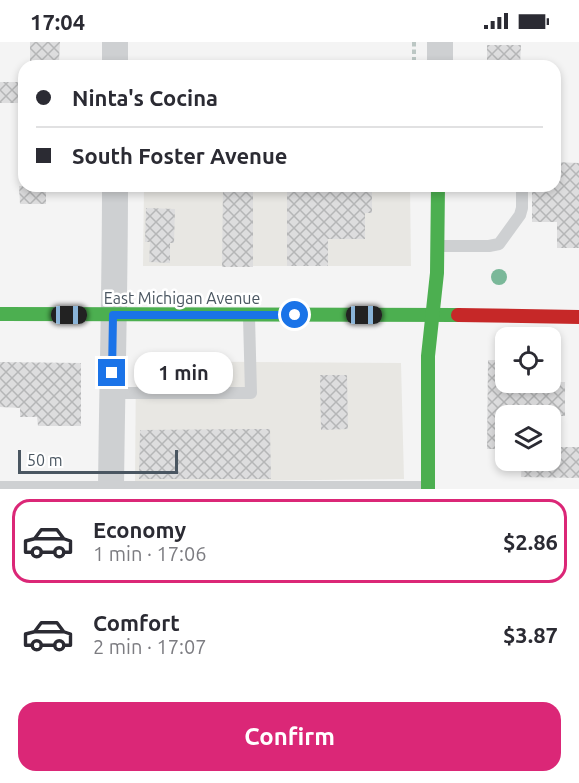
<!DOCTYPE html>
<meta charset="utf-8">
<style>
body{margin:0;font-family:Ubuntu,sans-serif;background:#f7f7f7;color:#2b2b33;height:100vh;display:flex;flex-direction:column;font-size:22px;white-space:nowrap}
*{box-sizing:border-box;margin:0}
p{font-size:20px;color:#7c7c81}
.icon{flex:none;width:33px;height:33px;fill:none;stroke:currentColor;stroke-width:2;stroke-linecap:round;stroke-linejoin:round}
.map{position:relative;height:447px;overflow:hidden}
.details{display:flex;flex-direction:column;background:#fff;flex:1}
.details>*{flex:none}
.banner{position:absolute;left:18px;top:18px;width:543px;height:132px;border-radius:18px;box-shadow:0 3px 9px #0003;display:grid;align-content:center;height:132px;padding:0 18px;background:#fff}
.fabs{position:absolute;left:495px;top:285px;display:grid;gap:12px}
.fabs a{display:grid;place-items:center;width:66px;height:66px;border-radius:12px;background:#fff;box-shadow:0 3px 9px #0003;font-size:30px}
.scale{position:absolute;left:18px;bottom:15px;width:160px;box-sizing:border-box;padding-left:6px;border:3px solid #4a5661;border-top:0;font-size:16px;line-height:21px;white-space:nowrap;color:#4a5661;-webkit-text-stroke:4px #fff;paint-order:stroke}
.end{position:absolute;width:27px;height:27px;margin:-14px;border:8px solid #1a73e8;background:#fff;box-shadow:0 0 0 3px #fff}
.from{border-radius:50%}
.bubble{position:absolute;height:42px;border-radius:18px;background:#fff;box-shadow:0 3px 9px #0003;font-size:20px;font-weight:600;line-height:42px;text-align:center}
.car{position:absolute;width:18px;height:36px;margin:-18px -9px;border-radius:8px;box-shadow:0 0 4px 2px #0007;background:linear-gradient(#222 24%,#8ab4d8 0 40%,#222 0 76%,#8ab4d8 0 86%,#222 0)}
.banner b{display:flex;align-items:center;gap:21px;height:57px;font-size:22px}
.banner b+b{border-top:2px solid #e1e1e2}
.banner i{width:15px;height:15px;background:#2b2b33}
ul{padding:10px 0 0;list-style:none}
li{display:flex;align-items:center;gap:18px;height:84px;margin:0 12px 9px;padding:0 6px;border:3px solid transparent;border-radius:18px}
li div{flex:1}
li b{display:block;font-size:22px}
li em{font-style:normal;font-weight:600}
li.active{border-color:#db2777}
li>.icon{width:54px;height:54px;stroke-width:1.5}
.action{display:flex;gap:12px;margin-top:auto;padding:12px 18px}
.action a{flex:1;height:69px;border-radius:18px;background:#db2777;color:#fff;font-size:24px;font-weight:600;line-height:69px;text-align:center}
.status{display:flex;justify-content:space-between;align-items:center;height:42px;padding:0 30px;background:#fff;direction:ltr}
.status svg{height:16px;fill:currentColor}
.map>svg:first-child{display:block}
.commercial{fill:#e8e7e3}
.building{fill:url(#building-cross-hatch)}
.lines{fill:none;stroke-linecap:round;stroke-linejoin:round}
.path{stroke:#bcc7c4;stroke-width:4;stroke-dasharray:4.5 3;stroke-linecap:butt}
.lane{stroke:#ced0d2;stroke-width:12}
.street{stroke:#ced0d2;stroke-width:26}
.fast{stroke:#4caf50;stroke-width:14}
.jam{stroke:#c62828;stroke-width:14}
.tree{fill:#7ab899}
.route{stroke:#1a73e8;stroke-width:8}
.labels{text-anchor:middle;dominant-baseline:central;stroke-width:5;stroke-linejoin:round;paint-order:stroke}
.street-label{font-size:16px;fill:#4a5661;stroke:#fff}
</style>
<div class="status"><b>17:04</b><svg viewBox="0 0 49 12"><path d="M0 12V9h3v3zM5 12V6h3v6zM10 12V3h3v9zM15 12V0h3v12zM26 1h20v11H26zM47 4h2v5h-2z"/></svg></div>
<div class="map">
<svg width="579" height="447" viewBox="0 0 579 447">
<defs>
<pattern id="building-cross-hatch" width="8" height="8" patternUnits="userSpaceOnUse" patternTransform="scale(1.5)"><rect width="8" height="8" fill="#ddddde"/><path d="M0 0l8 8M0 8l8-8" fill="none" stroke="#b5b6b7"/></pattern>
</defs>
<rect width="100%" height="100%" fill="#f4f4f4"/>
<g class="commercial">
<path d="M 144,144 L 410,144 L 411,224 L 143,224 Z"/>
<path d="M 136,319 L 401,321 L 404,437 L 135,440 Z"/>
</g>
<g class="building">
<path d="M 30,0 L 60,0 L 59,20 L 30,19 Z"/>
<path d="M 487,3 L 521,3 L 520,24 L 487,24 Z"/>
<rect x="0" y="40" width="24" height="21"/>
<path d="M 555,120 L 579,121 L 579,206 L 557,206 L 557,180 L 532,180 L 532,144 L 555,144 Z"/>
<path d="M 19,144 L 46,144 L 46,162 L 20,162 Z"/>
<path d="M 223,144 L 253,144 L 253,225 L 222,225 Z"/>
<path d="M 372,144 L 372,171 L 365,171 L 365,197 L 328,197 L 328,224 L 287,224 L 287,145 Z"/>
<path d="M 146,166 L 175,167 L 174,201 L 170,201 L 170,221 L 149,220 L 150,200 L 145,200 Z"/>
<path d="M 488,318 L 506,318 L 506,340 L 565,340 L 565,374 L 506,374 L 506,407 L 487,407 Z"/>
<path d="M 0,320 L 81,321 L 81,384 L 38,384 L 37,375 L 20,375 L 20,366 L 0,365 Z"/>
<path d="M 320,333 L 347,333 L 348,387 L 321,388 Z"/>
<path d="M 270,387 L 271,437 L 139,437 L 140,388 Z"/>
<path d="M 550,405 L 579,405 L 579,436 L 521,435 L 522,418 L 550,418 Z"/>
</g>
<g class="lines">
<path class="path" d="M 414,0 L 414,24"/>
<g class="lane">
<path d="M 439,204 L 489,204 L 499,202 L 520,173 L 522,166 L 522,144"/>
<path d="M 112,351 L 251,351 L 249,275"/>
<path d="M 0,445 L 428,445"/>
</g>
<g class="street">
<path d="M 115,0 L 115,24"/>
<path d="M 440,24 L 440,0"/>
<path d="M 111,447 C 112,346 115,245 115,144"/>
</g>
<g class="fast">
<path d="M 0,272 L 458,273"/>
<path d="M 428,447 L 428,314 L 437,231 L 438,144"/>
</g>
<path class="jam" d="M 458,273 L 579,275"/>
</g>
<circle class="tree" cx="499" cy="235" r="8"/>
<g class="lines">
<path class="route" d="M 112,331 L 113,273 L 295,273"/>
</g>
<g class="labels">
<g class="street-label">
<text x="182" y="256">East Michigan Avenue</text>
</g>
</g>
</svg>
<div class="fabs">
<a><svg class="icon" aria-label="locate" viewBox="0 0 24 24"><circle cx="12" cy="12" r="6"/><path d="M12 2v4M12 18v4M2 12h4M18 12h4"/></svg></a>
<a><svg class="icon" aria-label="layers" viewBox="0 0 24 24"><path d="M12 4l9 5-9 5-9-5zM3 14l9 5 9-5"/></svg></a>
</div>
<div class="scale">50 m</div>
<i class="end from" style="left:295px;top:273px"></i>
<i class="end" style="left:112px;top:331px"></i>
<div class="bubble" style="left:134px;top:310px;width:99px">1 min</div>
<i class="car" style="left:69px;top:273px;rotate:90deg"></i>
<i class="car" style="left:364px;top:273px;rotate:90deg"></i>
<div class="banner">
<b><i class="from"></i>Ninta's Cocina</b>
<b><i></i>South Foster Avenue</b>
</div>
</div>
<section class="details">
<ul>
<li class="active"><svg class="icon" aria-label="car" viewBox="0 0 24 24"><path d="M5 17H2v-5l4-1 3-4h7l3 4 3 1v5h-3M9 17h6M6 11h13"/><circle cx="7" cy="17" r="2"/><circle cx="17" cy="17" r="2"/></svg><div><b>Economy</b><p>1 min · 17:06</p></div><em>$2.86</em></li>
<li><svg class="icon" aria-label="car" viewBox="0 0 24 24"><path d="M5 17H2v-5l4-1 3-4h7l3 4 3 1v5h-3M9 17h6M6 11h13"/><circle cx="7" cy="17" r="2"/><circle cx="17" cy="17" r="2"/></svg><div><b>Comfort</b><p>2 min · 17:07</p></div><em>$3.87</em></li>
</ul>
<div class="action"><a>Confirm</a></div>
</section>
